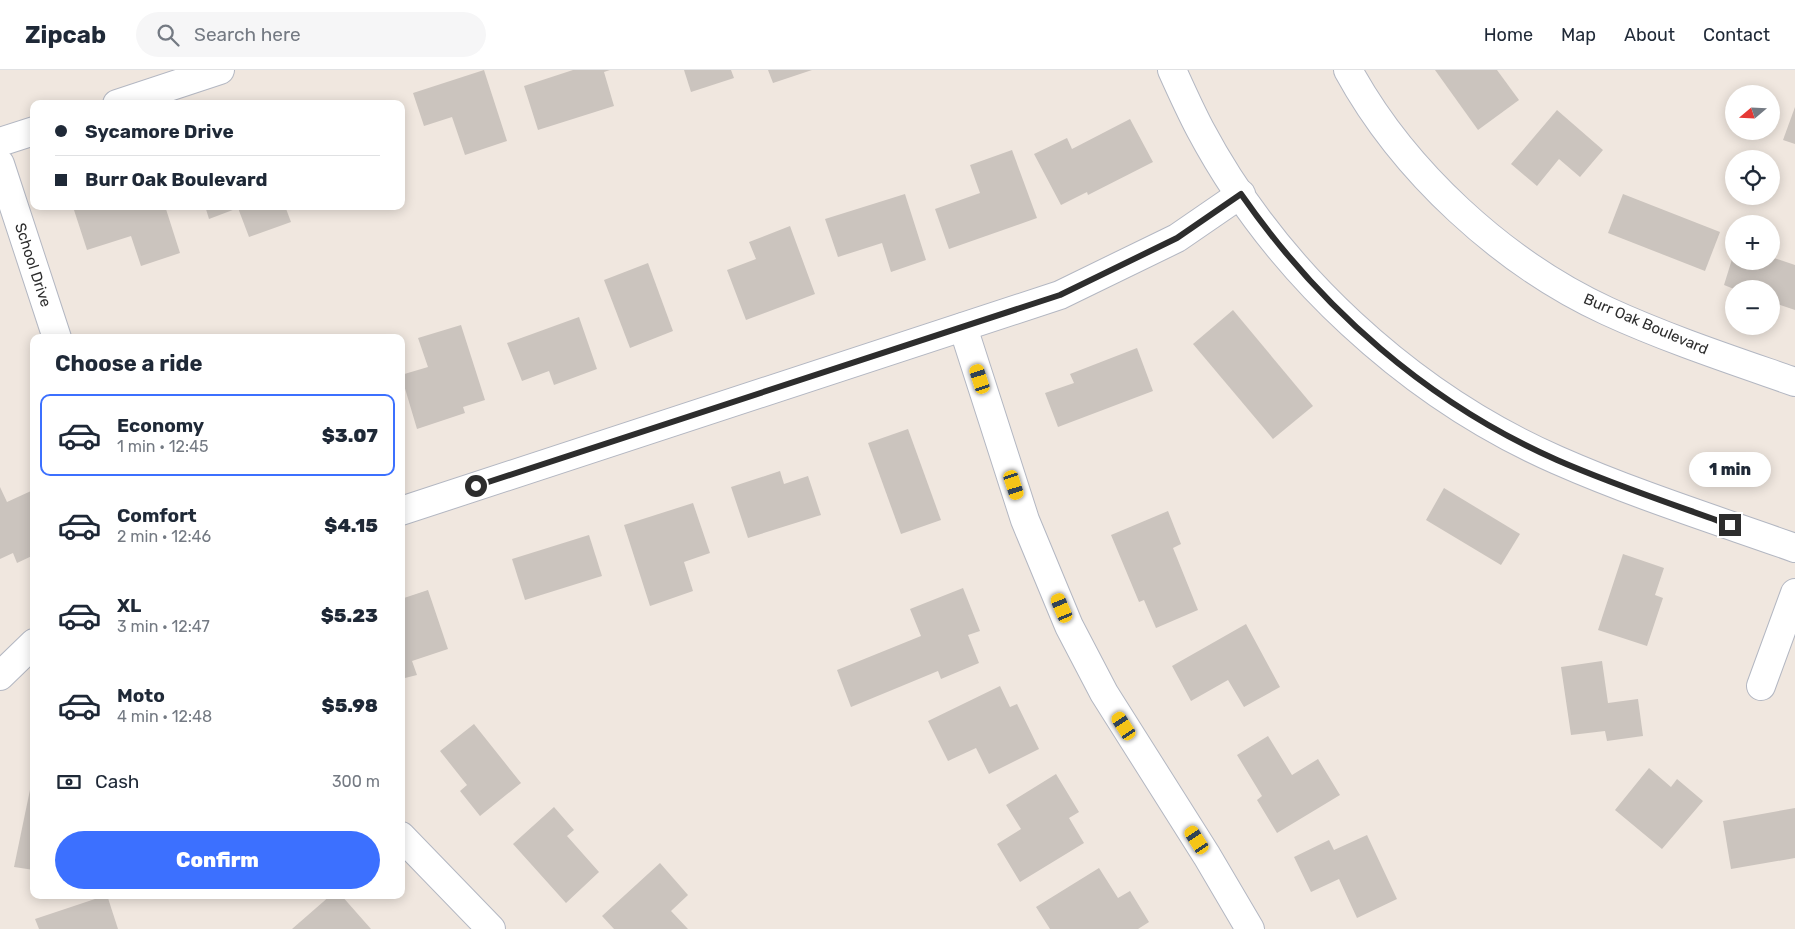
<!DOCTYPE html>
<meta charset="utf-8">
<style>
body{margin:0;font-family:Rubik,sans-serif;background:#f6f6f7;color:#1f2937;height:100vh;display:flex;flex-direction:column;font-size:19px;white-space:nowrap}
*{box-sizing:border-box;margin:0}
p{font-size:16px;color:#747a83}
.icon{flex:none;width:28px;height:28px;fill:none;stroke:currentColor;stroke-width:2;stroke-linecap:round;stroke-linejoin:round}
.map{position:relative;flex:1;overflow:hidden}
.details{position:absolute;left:30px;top:264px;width:375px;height:565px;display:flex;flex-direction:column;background:#fff;border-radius:10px;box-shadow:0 2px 12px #0003}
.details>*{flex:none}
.hud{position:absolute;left:30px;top:30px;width:375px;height:110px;border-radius:10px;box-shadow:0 2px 12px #0003;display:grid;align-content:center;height:110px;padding:0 25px;background:#fff}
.needle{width:32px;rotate:251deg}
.fabs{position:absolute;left:1725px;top:15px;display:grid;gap:10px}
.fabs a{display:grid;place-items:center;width:55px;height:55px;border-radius:50%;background:#fff;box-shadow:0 2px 12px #0003;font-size:25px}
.end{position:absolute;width:22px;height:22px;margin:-11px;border:6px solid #2d2d2d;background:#fff;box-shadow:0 0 0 2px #fff}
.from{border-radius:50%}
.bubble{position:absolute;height:35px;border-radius:18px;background:#fff;box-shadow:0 2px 12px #0003;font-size:16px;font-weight:800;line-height:35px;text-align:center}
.car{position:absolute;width:15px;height:30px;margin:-15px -8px;border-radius:6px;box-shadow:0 0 4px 1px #0007;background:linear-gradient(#f5c518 24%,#345 0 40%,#f5c518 0 76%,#345 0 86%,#f5c518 0)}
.hud b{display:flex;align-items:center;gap:18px;height:48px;font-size:19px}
.hud b+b{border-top:1px solid #e0e1e3}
.hud i{width:12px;height:12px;background:#1f2937}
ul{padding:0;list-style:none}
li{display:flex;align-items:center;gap:15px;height:82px;margin:0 10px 8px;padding:0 15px;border:2px solid transparent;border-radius:10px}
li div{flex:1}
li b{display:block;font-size:19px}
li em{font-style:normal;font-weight:800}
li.selected{border-color:#3c70ff}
li>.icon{width:45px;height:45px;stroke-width:1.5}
h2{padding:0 25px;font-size:22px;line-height:60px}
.pay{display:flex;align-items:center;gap:12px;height:55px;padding:0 25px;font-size:19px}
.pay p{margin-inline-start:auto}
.action{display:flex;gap:10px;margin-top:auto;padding:10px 25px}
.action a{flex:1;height:58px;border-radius:30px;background:#3c70ff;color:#fff;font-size:20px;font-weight:800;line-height:58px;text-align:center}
header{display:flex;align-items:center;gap:30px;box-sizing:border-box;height:70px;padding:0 25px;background:#fff;border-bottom:1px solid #e0e1e3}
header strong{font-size:24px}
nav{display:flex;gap:28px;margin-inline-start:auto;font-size:18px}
.search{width:350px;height:45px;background:#f6f6f7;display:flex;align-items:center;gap:12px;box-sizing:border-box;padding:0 18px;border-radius:28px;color:#747a83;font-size:19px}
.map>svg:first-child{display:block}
.building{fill:#cbc4be}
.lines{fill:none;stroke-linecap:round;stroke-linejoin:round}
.minor-casing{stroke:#b3b7c2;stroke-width:30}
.minor{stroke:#fff;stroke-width:28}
.route{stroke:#2d2d2d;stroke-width:6}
.labels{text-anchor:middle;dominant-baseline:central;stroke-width:4.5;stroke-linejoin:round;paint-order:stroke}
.street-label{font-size:15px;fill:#2d2d2d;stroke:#fff}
</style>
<header>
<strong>Zipcab</strong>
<div class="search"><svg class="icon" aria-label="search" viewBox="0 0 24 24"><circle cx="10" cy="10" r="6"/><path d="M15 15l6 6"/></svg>Search here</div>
<nav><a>Home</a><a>Map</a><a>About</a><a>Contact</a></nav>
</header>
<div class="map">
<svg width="1795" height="859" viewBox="0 0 1795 859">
<rect width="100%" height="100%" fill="#f0e7df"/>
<g class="building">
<path d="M 484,0 L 507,71 L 465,85 L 452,47 L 424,56 L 413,23 Z"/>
<path d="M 573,0 L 610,0 L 604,2 L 614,36 L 538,60 L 524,16 Z"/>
<path d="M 684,0 L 731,0 L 734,8 L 691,22 Z"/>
<path d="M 768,0 L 812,0 L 773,13 Z"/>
<path d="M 1435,0 L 1497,0 L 1519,30 L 1478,60 Z"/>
<path d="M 1795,37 L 1795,74 L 1783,70 Z"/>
<path d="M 1557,40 L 1603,80 L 1580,107 L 1559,89 L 1537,116 L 1511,94 Z"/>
<path d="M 1130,49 L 1153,92 L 1088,125 L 1087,122 L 1061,135 L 1034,84 L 1067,68 L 1072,79 Z"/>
<path d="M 1012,80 L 1037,148 L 949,179 L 935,139 L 980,123 L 970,95 Z"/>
<path d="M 905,124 L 926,190 L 891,202 L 882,173 L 838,187 L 825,149 Z"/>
<path d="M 1623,124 L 1720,162 L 1705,201 L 1608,163 Z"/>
<path d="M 85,136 L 165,136 L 180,183 L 141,196 L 131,166 L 87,180 L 74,140 Z"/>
<path d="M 205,136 L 285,136 L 291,152 L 249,167 L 238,138 L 209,149 Z"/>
<path d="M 790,156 L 815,224 L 746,250 L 727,200 L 756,189 L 749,172 Z"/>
<path d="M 1733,186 L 1734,191 L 1771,191 L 1771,187 L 1795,195 L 1795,240 L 1771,232 L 1771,219 L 1734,219 L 1724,215 Z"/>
<path d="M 648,193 L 673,261 L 630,278 L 604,210 Z"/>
<path d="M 1233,240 L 1313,336 L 1273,369 L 1193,274 Z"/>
<path d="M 579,247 L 597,299 L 554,315 L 549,301 L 522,311 L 507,273 Z"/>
<path d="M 461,255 L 485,330 L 463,337 L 465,343 L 417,359 L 401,305 L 428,297 L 418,268 Z"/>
<path d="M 1137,278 L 1153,321 L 1058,357 L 1045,323 L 1074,313 L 1070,304 Z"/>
<path d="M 908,359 L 941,450 L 901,464 L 868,373 Z"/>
<path d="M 780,401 L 784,414 L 808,406 L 821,445 L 748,468 L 731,417 Z"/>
<path d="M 0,417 L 7,432 L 31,421 L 34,427 L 34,485 L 17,493 L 13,483 L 0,489 Z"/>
<path d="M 1444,418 L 1520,464 L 1501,495 L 1426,450 Z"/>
<path d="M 693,433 L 710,483 L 684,492 L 693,521 L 650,536 L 624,455 Z"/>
<path d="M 1168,441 L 1181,474 L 1173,478 L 1198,540 L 1156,558 L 1144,530 L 1139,532 L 1111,465 Z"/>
<path d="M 589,465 L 602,506 L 525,530 L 512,489 Z"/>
<path d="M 1623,484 L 1664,498 L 1655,525 L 1663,528 L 1647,576 L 1598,560 Z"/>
<path d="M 963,518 L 980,561 L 968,565 L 979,593 L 941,609 L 938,601 L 851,637 L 837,600 L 921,566 L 910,539 Z"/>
<path d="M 428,520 L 448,579 L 412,591 L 417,605 L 401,609 L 401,529 Z"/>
<path d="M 1246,554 L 1280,617 L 1244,637 L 1228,610 L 1191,631 L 1172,596 Z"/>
<path d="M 1602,591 L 1608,633 L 1638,629 L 1643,666 L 1607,671 L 1605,661 L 1571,665 L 1561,597 Z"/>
<path d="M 1000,616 L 1010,637 L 1017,634 L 1039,679 L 989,704 L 976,678 L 948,691 L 928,651 Z"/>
<path d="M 474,654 L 521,713 L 480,746 L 460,721 L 467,715 L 440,681 Z"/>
<path d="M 1268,666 L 1292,705 L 1318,689 L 1340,725 L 1277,763 L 1257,730 L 1262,726 L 1237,685 Z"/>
<path d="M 1649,698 L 1671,717 L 1677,709 L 1703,731 L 1662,779 L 1615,740 Z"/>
<path d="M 1056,704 L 1079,742 L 1069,748 L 1084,773 L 1020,812 L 997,774 L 1021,759 L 1006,735 Z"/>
<path d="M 31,715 L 34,715 L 34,800 L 14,797 Z"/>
<path d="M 554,737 L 574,760 L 567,766 L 599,802 L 566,833 L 513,774 Z"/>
<path d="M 1795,738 L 1795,788 L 1731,799 L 1723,751 Z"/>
<path d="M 1367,765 L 1397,829 L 1357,848 L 1339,809 L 1311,822 L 1294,787 L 1329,770 L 1334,780 Z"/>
<path d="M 660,793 L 688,825 L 671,841 L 688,859 L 614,859 L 602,846 Z"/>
<path d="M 1099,798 L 1118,828 L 1130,821 L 1149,852 L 1138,859 L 1050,859 L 1036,837 Z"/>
<path d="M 107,825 L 118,859 L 39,859 L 35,849 Z"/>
<path d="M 331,825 L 341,825 L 371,859 L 292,859 Z"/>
</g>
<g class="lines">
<g class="minor-casing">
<g id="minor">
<path d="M 1172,0 C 1181,20 1190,40 1200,59 C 1276,202 1409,325 1557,390 C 1634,424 1716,450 1795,478"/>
<path d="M 1348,0 C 1403,101 1503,193 1607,241 C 1668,269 1732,290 1795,312"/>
<path d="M 117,34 L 220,0"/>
<path d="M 0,72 L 34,61"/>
<path d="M 0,94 L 57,268"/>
<path d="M 963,257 L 1025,450 L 1069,556 L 1104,623 L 1207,786 L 1250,859"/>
<path d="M 401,441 L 1060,225 L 1177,168 L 1241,124"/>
<path d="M 0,606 L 34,573"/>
<path d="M 1761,616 L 1795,523"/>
<path d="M 401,766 L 491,859"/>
</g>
</g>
<use href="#minor" class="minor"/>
</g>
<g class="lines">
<path class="route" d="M 476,416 L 1060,225 L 1177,168 L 1241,124 C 1321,239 1428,333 1557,390 C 1614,415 1672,434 1730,455"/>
</g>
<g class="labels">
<g class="street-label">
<text transform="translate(33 195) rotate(72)">School Drive</text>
<text transform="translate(1646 254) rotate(23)">Burr Oak Boulevard</text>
</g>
</g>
</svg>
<div class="fabs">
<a><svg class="needle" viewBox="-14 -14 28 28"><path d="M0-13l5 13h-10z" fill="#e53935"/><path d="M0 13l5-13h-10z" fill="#747a83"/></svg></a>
<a><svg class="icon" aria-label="locate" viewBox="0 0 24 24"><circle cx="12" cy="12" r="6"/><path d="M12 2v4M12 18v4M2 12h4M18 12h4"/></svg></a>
<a>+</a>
<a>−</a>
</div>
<i class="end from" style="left:476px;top:416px"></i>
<i class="end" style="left:1730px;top:455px"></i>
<div class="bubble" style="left:1689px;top:382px;width:82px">1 min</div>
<i class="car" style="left:980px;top:309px;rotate:342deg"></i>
<i class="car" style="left:1014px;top:415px;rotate:162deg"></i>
<i class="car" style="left:1062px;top:538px;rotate:337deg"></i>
<i class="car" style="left:1124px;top:656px;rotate:327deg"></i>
<i class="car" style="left:1197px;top:770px;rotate:327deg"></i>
<div class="hud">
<b><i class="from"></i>Sycamore Drive</b>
<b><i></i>Burr Oak Boulevard</b>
</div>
<section class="details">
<h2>Choose a ride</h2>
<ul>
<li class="selected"><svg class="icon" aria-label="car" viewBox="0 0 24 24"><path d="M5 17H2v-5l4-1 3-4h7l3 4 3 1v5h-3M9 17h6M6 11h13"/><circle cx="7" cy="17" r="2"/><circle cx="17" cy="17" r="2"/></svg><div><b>Economy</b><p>1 min · 12:45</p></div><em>$3.07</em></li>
<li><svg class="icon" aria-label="car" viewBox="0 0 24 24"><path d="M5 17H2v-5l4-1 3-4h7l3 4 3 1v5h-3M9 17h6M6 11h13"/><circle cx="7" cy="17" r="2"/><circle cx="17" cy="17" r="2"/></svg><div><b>Comfort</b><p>2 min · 12:46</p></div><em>$4.15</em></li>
<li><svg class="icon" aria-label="car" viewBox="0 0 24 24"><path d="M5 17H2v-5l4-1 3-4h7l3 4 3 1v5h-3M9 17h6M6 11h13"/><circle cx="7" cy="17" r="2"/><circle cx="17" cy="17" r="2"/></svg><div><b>XL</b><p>3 min · 12:47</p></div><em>$5.23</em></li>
<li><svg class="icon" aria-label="car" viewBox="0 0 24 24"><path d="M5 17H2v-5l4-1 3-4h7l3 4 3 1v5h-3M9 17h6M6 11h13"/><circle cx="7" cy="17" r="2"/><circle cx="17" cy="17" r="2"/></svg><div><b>Moto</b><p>4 min · 12:48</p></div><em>$5.98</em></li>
</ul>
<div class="pay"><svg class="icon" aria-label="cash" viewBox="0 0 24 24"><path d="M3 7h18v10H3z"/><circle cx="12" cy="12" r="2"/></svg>Cash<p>300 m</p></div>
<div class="action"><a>Confirm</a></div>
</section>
</div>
